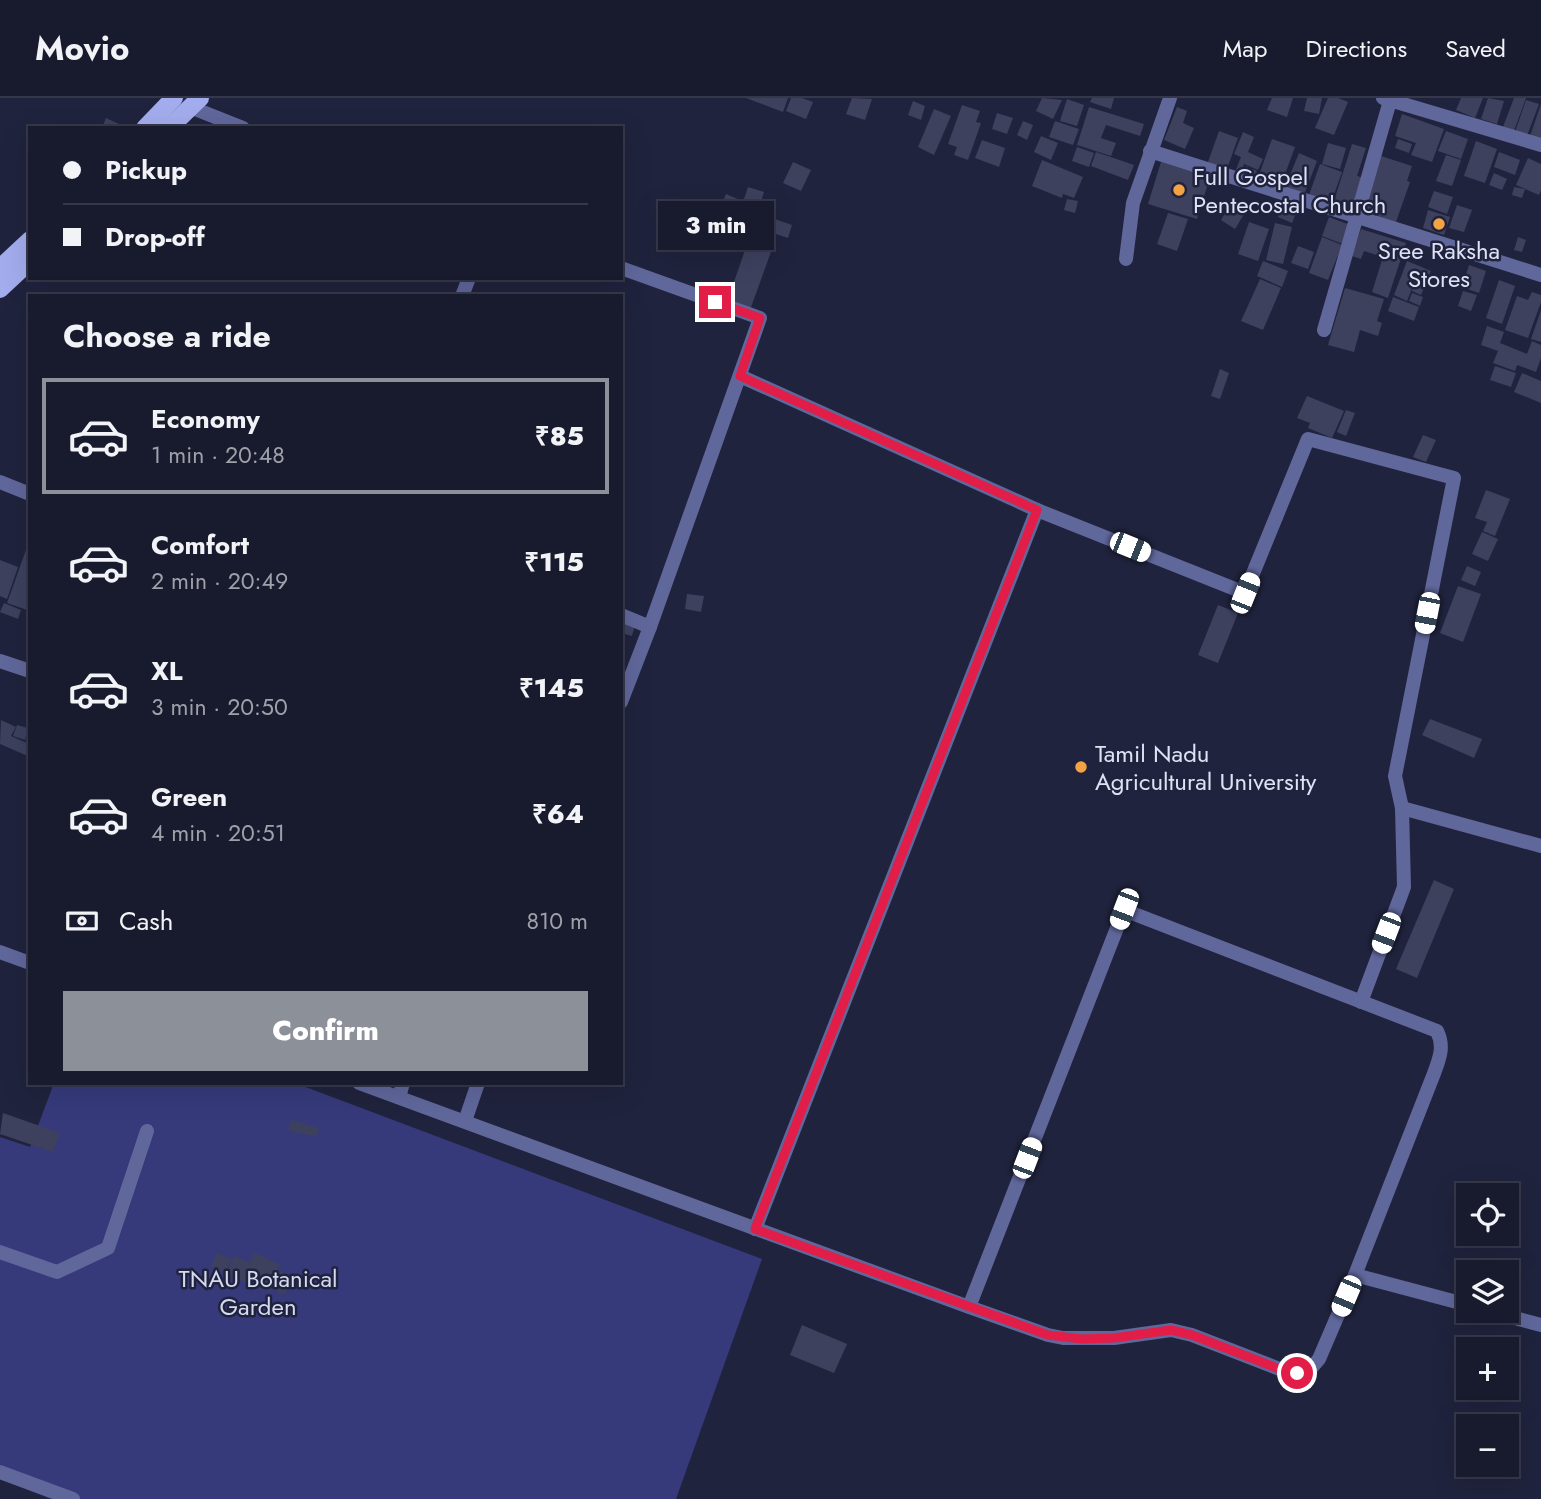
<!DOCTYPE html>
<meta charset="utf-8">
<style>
body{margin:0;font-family:Jost,sans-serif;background:#212336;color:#f1f3f6;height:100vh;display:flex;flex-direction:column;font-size:26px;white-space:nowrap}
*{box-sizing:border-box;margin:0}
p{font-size:23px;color:#9fa1aa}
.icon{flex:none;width:38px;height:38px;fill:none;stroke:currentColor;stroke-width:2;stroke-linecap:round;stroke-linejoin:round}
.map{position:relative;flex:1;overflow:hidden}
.details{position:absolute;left:28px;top:196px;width:595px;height:791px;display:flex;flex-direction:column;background:#181a2e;border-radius:0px;box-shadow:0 7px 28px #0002,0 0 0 2px #36384a}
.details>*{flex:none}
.guide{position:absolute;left:28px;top:28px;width:595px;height:154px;border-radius:0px;box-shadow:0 7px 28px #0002,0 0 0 2px #36384a;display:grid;align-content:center;height:154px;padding:0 35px;background:#181a2e}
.fabs{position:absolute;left:1456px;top:1085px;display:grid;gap:14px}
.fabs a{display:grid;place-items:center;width:63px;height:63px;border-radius:0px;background:#181a2e;box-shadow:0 7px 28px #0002,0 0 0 2px #36384a;font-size:35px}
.end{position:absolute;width:32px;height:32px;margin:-16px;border:9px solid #e11d48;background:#fff;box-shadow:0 0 0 4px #fff}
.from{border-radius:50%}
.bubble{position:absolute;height:49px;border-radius:0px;background:#181a2e;box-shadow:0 7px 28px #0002,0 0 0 2px #36384a;font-size:23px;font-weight:800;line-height:49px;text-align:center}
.car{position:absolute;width:21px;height:42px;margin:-21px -10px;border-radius:9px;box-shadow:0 0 5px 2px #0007;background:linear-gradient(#fff 24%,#345 0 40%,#fff 0 76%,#345 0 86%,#fff 0)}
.guide b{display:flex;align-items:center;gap:24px;height:66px;font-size:26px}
.guide b+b{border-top:2px solid #36384a}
.guide i{width:18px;height:18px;background:#f1f3f6}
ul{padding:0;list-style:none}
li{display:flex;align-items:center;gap:21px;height:116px;margin:0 14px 10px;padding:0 21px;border:4px solid transparent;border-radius:0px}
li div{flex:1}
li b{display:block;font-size:26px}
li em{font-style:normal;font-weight:800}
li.current{border-color:#8c9099}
li>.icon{width:63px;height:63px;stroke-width:1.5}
h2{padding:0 35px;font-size:32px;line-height:84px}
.pay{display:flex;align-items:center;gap:18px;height:77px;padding:0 35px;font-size:26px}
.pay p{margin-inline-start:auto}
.button{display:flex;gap:14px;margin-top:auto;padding:14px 35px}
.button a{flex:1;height:80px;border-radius:0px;background:#8c9099;color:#fff;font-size:28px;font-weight:800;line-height:80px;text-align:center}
header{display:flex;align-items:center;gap:42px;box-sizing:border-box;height:98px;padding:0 35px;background:#181a2e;border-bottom:2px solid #36384a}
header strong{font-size:33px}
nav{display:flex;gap:38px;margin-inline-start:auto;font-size:24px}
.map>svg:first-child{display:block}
.green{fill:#363a7b}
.building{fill:#3d415e}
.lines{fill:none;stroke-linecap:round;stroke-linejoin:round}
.street{stroke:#60679b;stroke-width:14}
.primary{stroke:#a3aded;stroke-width:18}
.route{stroke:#e11d48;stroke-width:9}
.poi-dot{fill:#f4a344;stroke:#20233d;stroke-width:2.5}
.labels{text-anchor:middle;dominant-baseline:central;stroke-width:5;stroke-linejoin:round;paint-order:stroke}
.poi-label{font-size:24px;fill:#dfe2f4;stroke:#20233d;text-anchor:start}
.park-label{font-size:24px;fill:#d5daf0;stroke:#20233d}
</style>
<header>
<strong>Movio</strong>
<nav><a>Map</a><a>Directions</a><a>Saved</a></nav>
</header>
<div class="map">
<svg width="1541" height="1401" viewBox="0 0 1541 1401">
<rect width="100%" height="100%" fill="#20233d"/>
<path class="green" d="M 54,985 L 295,985 L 762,1161 L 676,1401 L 51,1401 L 0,1381 L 0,1039 L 30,1049 Z"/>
<g class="building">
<path d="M 746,0 L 788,0 L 783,14 Z"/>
<path d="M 791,0 L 802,0 L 813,4 L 806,21 L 786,13 Z"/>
<path d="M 852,0 L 872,1 L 865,22 L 846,16 Z"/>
<path d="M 1042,0 L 1062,2 L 1053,21 L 1036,13 Z"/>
<path d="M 1092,0 L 1114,0 L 1111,11 L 1090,4 Z"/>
<path d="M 1272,0 L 1293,0 L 1287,19 L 1267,12 Z"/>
<path d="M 1307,0 L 1322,0 L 1319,16 L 1304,13 Z"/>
<path d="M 1328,0 L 1338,0 L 1348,4 L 1334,37 L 1315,30 Z"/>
<path d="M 1461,0 L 1483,0 L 1475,20 L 1456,12 Z"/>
<path d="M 1488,0 L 1504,3 L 1497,26 L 1481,21 Z"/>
<path d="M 1514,0 L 1526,0 L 1514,33 L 1503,29 Z"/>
<path d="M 1067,1 L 1084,7 L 1077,28 L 1060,23 Z"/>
<path d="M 1526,2 L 1539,6 L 1527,38 L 1515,34 Z"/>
<path d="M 913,3 L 925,8 L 921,22 L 908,17 Z"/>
<path d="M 1541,6 L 1541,42 L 1530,38 Z"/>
<path d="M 962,7 L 980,13 L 976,24 L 981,25 L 968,62 L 954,57 L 957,49 L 948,46 Z"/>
<path d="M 1089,9 L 1144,26 L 1140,38 L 1106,27 L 1101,40 L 1116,45 L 1111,58 L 1077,47 Z"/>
<path d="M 1177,9 L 1187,13 L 1183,25 L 1194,30 L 1185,51 L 1164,42 Z"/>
<path d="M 934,11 L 951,18 L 934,57 L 918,49 Z"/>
<path d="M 997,15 L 1013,20 L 1007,36 L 992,31 Z"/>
<path d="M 1402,16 L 1444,31 L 1432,64 L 1411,57 L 1416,45 L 1395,38 Z"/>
<path d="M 106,20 L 121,27 L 120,30 L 102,30 Z"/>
<path d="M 1023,23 L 1033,27 L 1027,42 L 1017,37 Z"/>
<path d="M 1055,23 L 1079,31 L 1073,47 L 1049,39 Z"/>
<path d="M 1219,33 L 1238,40 L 1227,71 L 1208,64 Z"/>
<path d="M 1446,33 L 1468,41 L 1461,61 L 1438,53 Z"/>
<path d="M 1243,34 L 1254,39 L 1248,54 L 1263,61 L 1258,72 L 1244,66 L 1241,77 L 1235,74 L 1241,59 L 1234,56 Z"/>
<path d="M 1041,38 L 1058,45 L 1051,62 L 1034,54 Z"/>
<path d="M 1272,41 L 1295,49 L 1280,90 L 1270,87 L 1273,79 L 1260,74 Z"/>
<path d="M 1398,41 L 1412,46 L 1409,55 L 1395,50 Z"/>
<path d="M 982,42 L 1005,50 L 999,69 L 975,60 Z"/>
<path d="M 1476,43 L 1497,51 L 1485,85 L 1464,78 Z"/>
<path d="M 1328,45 L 1346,50 L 1340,71 L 1322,66 Z"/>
<path d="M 1352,46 L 1366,50 L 1357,78 L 1364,80 L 1354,109 L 1334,103 Z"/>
<path d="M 1077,49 L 1094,55 L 1089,69 L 1072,63 Z"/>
<path d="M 1096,54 L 1134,67 L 1128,82 L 1091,68 Z"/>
<path d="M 1499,54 L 1520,62 L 1515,77 L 1494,69 Z"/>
<path d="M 1299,55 L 1317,63 L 1304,97 L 1285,89 Z"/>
<path d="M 1446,57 L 1461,62 L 1452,88 L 1436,83 Z"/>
<path d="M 1381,58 L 1412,68 L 1407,83 L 1410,84 L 1396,124 L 1362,112 Z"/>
<path d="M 1528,60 L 1541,66 L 1541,92 L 1539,97 L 1516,87 Z"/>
<path d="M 1042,62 L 1083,79 L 1074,100 L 1063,96 L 1062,100 L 1032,88 Z"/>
<path d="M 793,64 L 811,72 L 801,93 L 783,85 Z"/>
<path d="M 1161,64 L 1210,79 L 1197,121 L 1148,106 Z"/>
<path d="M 1320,66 L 1342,74 L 1331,105 L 1309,97 Z"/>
<path d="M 1246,68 L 1257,73 L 1252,83 L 1241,79 Z"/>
<path d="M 1494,75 L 1507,81 L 1502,92 L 1489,87 Z"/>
<path d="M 748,89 L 764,94 L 760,107 L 744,101 Z"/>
<path d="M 1514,89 L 1525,91 L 1522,100 L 1512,97 Z"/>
<path d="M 1434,93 L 1453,99 L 1447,116 L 1428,109 Z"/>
<path d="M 726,96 L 754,108 L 745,131 L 726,123 L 723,130 L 714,126 Z"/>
<path d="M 1067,101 L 1078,103 L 1075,115 L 1064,112 Z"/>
<path d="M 1233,102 L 1247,111 L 1235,131 L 1221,122 Z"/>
<path d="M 1284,104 L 1298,110 L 1292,125 L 1278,119 Z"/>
<path d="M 1457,107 L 1472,112 L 1464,134 L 1449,130 Z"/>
<path d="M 1428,112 L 1450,119 L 1444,137 L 1423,130 Z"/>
<path d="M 1168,115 L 1188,121 L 1177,153 L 1157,146 Z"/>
<path d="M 1329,119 L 1350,127 L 1343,146 L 1322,138 Z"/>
<path d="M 772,120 L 792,127 L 788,140 L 767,133 Z"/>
<path d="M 1249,124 L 1269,131 L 1258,163 L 1238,156 Z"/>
<path d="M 1275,125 L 1292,129 L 1283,166 L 1266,162 Z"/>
<path d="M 1361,131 L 1406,145 L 1388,200 L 1372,194 L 1383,159 L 1364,153 L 1361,161 L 1352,158 Z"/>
<path d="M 752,132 L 776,140 L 750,212 L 727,204 Z"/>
<path d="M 1322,139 L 1342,147 L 1328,182 L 1309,175 Z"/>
<path d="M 1518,139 L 1526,142 L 1522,154 L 1514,152 Z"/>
<path d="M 1298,148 L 1314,154 L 1308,171 L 1291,165 Z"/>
<path d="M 1263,163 L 1288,173 L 1282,189 L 1257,178 Z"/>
<path d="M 1407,163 L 1431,173 L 1421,197 L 1412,193 L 1413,188 L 1407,203 L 1394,197 Z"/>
<path d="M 1469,167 L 1486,173 L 1479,195 L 1462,189 Z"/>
<path d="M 1260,181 L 1281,190 L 1263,232 L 1241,223 Z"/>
<path d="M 1499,182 L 1515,188 L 1502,226 L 1486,220 Z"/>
<path d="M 1345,190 L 1384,201 L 1377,223 L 1382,225 L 1378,238 L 1360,232 L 1354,254 L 1328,247 Z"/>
<path d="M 1463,193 L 1477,197 L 1471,213 L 1458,208 Z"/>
<path d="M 1532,194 L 1541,197 L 1541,204 L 1528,240 L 1505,232 L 1517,198 L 1528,202 Z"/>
<path d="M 1412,195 L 1423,199 L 1420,208 L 1409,203 Z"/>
<path d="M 1393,199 L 1419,209 L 1414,223 L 1388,213 Z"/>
<path d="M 1541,212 L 1541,244 L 1531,241 Z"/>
<path d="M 1487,228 L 1504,234 L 1500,245 L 1527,256 L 1532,243 L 1541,247 L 1541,260 L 1536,274 L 1517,267 L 1515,273 L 1493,265 L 1498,253 L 1481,247 Z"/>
<path d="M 1495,268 L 1516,275 L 1511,289 L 1490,282 Z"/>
<path d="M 1220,271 L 1229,275 L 1220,301 L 1211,298 Z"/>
<path d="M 1522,275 L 1541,283 L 1541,305 L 1514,294 Z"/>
<path d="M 1307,298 L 1344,313 L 1332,340 L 1308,330 L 1310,325 L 1297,320 Z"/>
<path d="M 1346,312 L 1355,315 L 1346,338 L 1337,334 Z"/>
<path d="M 1423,337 L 1436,342 L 1426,364 L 1413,359 Z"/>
<path d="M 1486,392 L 1510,401 L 1495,438 L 1483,433 L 1487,424 L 1475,420 Z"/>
<path d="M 1482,434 L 1498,441 L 1488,463 L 1472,456 Z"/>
<path d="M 26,452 L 30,453 L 30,513 L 7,505 Z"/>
<path d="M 0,462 L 18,469 L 7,501 L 0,498 Z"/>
<path d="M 1467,468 L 1481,474 L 1475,488 L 1461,482 Z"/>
<path d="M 1458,488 L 1481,496 L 1463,544 L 1440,535 Z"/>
<path d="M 687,496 L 704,498 L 701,514 L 685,511 Z"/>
<path d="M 4,505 L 21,512 L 18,521 L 0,514 Z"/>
<path d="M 1218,507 L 1238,515 L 1218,565 L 1198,557 Z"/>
<path d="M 623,523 L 635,527 L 632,538 L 621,535 Z"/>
<path d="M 1430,621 L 1482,641 L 1474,660 L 1422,637 Z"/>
<path d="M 1,622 L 16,629 L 11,638 L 27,645 L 30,638 L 30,659 L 0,646 Z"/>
<path d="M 17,627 L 28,630 L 25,642 L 13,638 Z"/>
<path d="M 1434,782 L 1454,791 L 1417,880 L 1396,871 Z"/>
<path d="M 3,1015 L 60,1035 L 53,1054 L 0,1036 Z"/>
<path d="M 291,1022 L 319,1030 L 316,1039 L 288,1032 Z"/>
<path d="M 217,1155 L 232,1161 L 225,1175 L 211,1169 Z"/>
<path d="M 254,1155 L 280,1166 L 269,1194 L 226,1177 L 234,1158 L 249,1164 L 248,1169 Z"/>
<path d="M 281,1173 L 294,1180 L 284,1197 L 271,1190 Z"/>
<path d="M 802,1227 L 847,1246 L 834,1275 L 790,1257 Z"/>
</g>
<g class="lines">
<g class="street">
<path d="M 1383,0 L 1541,47"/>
<path d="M 190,9 L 243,30"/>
<path d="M 1150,53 L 1541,177"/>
<path d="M 1126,161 L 1133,105 L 1170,0"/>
<path d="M 621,170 L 760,220 L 650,529 L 621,604"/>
<path d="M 462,198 L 469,180"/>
<path d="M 1324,232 L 1390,3"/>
<path d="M 740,278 L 1037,412 L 755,1131"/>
<path d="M 0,384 L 30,396"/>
<path d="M 1037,412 L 1245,495 L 1308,341 L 1454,380 L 1395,678 L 1402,710 L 1404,789 L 1361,904"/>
<path d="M 621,517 L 650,529"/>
<path d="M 0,563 L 30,573"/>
<path d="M 1402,710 L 1541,748"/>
<path d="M 0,854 L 30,865"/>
<path d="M 359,985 L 969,1209 L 1048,1237 L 1063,1240 L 1114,1240 L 1171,1232 L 1192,1237 L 1282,1272 L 1307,1275 L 1319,1261 L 1355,1177 L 1433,978 C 1439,962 1445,949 1437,933 L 1124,812 L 969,1209"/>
<path d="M 399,999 L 403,985"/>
<path d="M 465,1023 L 478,985"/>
<path d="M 0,1154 L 57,1174 L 108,1150 L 147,1033"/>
<path d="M 1355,1177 L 1468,1207"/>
<path d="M 1489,1213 L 1541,1227"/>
<path d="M 0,1374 L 73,1401"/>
</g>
<g class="primary">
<path d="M 145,30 L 174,0"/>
<path d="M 169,30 L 200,0"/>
<path d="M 0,170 L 30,142"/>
<path d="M 0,191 L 30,163"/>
</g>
</g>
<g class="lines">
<path class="route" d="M 715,204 L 760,220 L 740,278 L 1037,412 L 755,1131 L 1048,1237 L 1082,1241 L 1114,1240 L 1171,1232 L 1192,1237 L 1282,1272 L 1297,1275"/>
</g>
<g class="poi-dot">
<circle cx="1179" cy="92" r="7"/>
<circle cx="1439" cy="126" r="7"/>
<circle cx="1081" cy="669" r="7"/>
</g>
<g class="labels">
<g class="poi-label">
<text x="1193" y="78">Full Gospel<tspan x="1193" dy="28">Pentecostal Church</tspan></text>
<text x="1439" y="152" text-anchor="middle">Sree Raksha<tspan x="1439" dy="28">Stores</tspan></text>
<text x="1095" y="655">Tamil Nadu<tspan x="1095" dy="28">Agricultural University</tspan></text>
</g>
<g class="park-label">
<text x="258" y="1180">TNAU Botanical<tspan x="258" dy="28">Garden</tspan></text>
</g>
</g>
</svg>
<div class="fabs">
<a><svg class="icon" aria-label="locate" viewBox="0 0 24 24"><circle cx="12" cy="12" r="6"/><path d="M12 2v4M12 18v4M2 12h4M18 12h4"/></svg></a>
<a><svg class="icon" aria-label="layers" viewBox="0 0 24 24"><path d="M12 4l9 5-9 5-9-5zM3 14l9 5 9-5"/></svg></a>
<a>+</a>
<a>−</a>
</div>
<i class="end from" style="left:1297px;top:1275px"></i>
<i class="end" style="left:715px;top:204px"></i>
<div class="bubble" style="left:658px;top:103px;width:116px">3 min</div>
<i class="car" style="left:1130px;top:449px;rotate:112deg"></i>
<i class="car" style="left:1245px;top:495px;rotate:22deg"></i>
<i class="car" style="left:1427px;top:515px;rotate:191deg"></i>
<i class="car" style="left:1124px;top:811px;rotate:201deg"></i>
<i class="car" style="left:1386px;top:835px;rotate:201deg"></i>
<i class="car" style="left:1027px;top:1060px;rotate:21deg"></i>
<i class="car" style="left:1346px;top:1198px;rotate:203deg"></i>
<div class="guide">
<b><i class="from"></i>Pickup</b>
<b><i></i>Drop-off</b>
</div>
<section class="details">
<h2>Choose a ride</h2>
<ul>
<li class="current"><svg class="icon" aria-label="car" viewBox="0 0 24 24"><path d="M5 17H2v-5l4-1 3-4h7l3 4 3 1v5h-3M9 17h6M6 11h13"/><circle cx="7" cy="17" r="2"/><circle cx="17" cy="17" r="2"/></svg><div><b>Economy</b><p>1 min · 20:48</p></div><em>₹85</em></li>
<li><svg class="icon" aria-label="car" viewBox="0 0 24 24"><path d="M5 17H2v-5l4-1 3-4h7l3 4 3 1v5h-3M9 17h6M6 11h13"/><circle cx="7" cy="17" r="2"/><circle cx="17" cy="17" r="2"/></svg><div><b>Comfort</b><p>2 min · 20:49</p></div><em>₹115</em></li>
<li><svg class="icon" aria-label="car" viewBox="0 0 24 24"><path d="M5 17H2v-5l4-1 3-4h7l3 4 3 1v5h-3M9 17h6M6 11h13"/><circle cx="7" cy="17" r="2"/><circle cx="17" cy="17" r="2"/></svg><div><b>XL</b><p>3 min · 20:50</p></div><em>₹145</em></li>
<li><svg class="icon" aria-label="car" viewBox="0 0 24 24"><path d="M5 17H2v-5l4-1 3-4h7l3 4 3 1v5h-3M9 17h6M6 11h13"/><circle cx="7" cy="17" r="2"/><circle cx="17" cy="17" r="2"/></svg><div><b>Green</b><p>4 min · 20:51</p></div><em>₹64</em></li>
</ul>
<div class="pay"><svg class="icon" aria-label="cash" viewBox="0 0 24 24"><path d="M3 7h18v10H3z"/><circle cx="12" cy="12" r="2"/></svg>Cash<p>810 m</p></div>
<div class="button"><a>Confirm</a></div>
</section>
</div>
